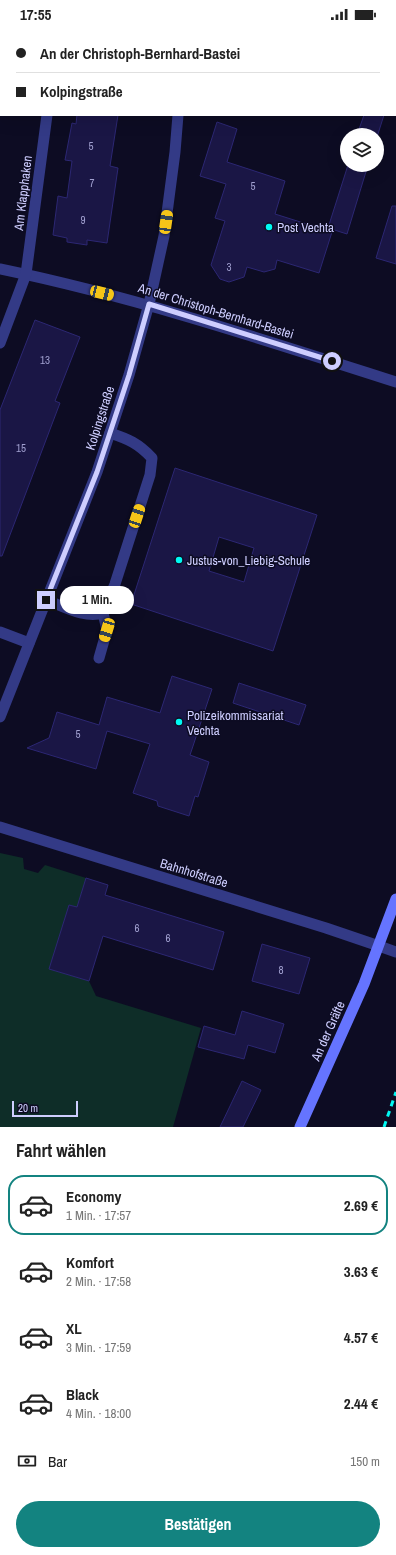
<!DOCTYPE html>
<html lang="de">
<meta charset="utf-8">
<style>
body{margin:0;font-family:"Archivo Narrow",sans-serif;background:#f6f6f6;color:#222;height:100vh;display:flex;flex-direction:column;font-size:15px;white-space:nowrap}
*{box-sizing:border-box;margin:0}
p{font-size:13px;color:#767676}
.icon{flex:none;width:22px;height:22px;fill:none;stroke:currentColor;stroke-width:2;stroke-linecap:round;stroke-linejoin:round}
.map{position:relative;height:1099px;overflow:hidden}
.details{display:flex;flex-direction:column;background:#fff;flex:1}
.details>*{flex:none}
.guide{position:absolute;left:0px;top:0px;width:396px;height:88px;box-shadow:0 4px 16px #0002;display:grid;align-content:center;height:88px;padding:0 16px;background:#fff}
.fabs{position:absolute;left:340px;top:100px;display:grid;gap:8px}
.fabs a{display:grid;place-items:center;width:44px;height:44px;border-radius:50%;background:#fff;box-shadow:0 4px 16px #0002;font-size:20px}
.scale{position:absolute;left:12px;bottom:10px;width:66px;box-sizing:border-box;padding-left:4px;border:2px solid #ceceff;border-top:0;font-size:11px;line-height:14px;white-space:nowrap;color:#ceceff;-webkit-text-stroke:3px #0d0c23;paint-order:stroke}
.end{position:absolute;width:18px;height:18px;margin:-9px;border:5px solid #ceceff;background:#111;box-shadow:0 0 0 2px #111}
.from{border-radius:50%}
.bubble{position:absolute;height:28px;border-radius:14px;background:#fff;box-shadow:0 4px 16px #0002;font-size:13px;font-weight:700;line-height:28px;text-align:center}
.car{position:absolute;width:12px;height:24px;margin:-12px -6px;border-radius:5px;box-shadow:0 0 3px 1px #0007;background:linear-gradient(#f5c518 24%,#345 0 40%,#f5c518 0 76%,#345 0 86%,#f5c518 0)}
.guide b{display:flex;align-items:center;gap:14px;height:38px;font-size:15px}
.guide b+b{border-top:1px solid #e0e0e0}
.guide i{width:10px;height:10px;background:#222}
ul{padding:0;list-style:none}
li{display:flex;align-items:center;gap:12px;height:60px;margin:0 8px 6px;padding:0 8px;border:2px solid transparent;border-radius:16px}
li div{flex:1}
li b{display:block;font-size:15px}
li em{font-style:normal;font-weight:700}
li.current{border-color:#138380}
li>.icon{width:36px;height:36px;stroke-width:1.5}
h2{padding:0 16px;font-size:18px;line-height:48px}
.pay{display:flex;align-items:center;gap:10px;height:44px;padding:0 16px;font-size:15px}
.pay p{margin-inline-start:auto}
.primary-button{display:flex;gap:8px;margin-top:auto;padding:8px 16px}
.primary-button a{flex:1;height:46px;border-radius:24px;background:#138380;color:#fff;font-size:16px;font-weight:700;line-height:46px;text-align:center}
.status{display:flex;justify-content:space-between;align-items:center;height:28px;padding:0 20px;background:#fff;direction:ltr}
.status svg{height:11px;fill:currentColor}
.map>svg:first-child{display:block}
.green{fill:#0e2d28}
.building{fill:#1a1645;stroke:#2c2773;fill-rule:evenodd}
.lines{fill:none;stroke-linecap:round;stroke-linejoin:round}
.service{stroke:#333a86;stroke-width:11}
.minor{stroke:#333a86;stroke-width:11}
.tertiary{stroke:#333a86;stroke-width:11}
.secondary{stroke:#6574ff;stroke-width:11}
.rail{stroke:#00f9f3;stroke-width:3;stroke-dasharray:6 5;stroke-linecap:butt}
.route{stroke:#ceceff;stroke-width:5}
.poi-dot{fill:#00f9f3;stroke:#0d0c23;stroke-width:1.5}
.labels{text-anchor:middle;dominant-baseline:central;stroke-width:3;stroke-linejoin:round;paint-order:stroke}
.number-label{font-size:11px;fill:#a1a0d0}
.street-label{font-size:13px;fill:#ceceff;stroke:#0d0c23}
.poi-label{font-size:13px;fill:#ceceff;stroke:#0d0c23;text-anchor:start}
</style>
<div class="status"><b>17:55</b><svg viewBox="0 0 49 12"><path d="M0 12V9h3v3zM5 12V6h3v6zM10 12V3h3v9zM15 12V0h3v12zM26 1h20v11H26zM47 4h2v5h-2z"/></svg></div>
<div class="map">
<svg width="396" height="1099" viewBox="0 0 396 1099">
<rect width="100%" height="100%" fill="#0d0c23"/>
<g class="green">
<rect x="210" y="0" width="174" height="1"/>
<path d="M 0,825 L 23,830 L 24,841 L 38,845 L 45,837 L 86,850 L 77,879 L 69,877 L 50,941 L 89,953 L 96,968 L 201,1000 L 173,1099 L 0,1099 Z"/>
</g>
<g class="building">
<path d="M 77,87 L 118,87 L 110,138 L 118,140 L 107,215 L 87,212 L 87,217 L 67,214 L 67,210 L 53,207 L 58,168 L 67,170 L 72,133 L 65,132 L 72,95 L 76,96 Z"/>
<path d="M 364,87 L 384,87 L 377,109 L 377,107 L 357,107 Z"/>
<path d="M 217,94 L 237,101 L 227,134 L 285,153 L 275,186 L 332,204 L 319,245 L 277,232 L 275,241 L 264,244 L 247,239 L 244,249 L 229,254 L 220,251 L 211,237 L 225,193 L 215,190 L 226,156 L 200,148 Z"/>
<path d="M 348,137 L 368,137 L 347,206 L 328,200 Z"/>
<path d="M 392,178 L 396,178 L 396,236 L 376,230 Z"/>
<path d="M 35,292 L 80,309 L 55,373 L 60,375 L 2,528 L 0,528 L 0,382 Z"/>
<path d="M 175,440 L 317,487 L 273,623 L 131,576 ZM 219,509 L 254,520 L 244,554 L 209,543 Z"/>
<path d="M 172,648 L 212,661 L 190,727 L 209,734 L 198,769 L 195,768 L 189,788 L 158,778 L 157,773 L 133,765 L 150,716 L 107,703 L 96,741 L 27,720 L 49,710 L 57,684 L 99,697 L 107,669 L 160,685 Z"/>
<path d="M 239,655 L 306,677 L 299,697 L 233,675 Z"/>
<path d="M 86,850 L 108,857 L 105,867 L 224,904 L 213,942 L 103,908 L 89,953 L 49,941 L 69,877 L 77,879 Z"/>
<path d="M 262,916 L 310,930 L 299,966 L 252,953 Z"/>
<path d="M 242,983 L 284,996 L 275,1025 L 248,1017 L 244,1031 L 198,1019 L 204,998 L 235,1007 Z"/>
<path d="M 242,1053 L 261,1062 L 243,1099 L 220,1099 Z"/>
</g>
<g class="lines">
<g class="service">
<path d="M 46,572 C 63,578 85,591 103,585 L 115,556 L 150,447 L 152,430 C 138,415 128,411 110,405"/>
<path d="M 99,630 L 107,602 L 103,585"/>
</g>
<g class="minor">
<path d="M 151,0 L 159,1"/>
<path d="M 69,1 L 72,0"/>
<path d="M 0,241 C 135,269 265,312 396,354"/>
<path d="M 0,315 L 26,246 L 47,87"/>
<path d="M 0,604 L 29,615"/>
<path d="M 379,918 L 396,924"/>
</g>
<g class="tertiary">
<path d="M 183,1 L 184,0"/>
<path d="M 0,689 L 97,444 L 129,347 L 149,276 L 164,208 L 175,124 L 178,87"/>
<path d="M 0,799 L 326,900 L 379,918"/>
</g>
<path class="secondary" d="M 300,1099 L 364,956 L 396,871"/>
<path class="rail" d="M 384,1099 L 396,1064"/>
</g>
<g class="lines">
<path class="route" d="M 46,572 L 97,444 L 129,347 L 149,276 L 332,333"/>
</g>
<g class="poi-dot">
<circle cx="269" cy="199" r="4"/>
<circle cx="179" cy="532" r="4"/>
<circle cx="179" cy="694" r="4"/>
</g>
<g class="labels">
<g class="number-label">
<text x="91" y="118">5</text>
<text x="92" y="155">7</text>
<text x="253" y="158">5</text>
<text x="83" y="192">9</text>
<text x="229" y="239">3</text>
<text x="45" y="332">13</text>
<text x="21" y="420">15</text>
<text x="78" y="706">5</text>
<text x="137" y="900">6</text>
<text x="168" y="910">6</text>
<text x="281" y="942">8</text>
</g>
<g class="street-label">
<text transform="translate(23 165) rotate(-83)">Am Klapphaken</text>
<text transform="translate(216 283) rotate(17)">An der Christoph-Bernhard-Bastei</text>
<text transform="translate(100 390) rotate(-72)">Kolpingstraße</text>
<text transform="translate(194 845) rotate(17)">Bahnhofstraße</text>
<text transform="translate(328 1003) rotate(-66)">An der Gräfte</text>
</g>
<g class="poi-label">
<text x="277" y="199">Post Vechta</text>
<text x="187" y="532">Justus-von_Liebig-Schule</text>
<text x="187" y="687">Polizeikommissariat<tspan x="187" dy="15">Vechta</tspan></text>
</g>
</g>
</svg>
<div class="fabs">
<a><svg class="icon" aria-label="layers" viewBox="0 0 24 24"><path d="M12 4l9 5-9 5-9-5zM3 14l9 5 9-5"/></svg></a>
</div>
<div class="scale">20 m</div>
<i class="end from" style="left:332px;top:333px"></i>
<i class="end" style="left:46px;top:572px"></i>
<div class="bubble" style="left:60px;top:558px;width:74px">1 Min.</div>
<i class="car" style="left:166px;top:194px;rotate:8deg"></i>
<i class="car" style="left:102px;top:265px;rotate:104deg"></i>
<i class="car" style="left:137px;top:488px;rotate:18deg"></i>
<i class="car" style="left:107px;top:602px;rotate:197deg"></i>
<div class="guide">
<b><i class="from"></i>An der Christoph-Bernhard-Bastei</b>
<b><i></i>Kolpingstraße</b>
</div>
</div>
<section class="details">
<h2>Fahrt wählen</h2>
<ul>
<li class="current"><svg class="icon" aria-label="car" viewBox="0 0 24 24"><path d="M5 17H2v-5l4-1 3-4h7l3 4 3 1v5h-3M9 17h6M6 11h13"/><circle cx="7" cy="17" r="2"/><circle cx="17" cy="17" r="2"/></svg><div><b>Economy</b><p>1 Min. · 17:57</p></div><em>2.69 €</em></li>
<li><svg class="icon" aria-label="car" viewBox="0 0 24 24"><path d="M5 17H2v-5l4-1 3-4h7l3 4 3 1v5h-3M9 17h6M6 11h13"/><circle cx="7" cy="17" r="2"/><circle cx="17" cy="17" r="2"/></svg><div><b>Komfort</b><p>2 Min. · 17:58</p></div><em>3.63 €</em></li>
<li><svg class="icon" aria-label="car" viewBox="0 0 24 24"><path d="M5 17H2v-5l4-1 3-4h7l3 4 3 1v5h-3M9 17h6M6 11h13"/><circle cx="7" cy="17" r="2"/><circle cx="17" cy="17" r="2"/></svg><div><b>XL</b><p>3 Min. · 17:59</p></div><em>4.57 €</em></li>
<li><svg class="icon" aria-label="car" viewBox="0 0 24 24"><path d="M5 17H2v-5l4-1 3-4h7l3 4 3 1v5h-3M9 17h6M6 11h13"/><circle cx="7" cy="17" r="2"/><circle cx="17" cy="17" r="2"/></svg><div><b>Black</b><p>4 Min. · 18:00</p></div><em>2.44 €</em></li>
</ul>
<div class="pay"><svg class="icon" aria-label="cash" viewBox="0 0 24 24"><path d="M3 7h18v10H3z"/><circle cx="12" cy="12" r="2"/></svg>Bar<p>150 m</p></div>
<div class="primary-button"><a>Bestätigen</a></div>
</section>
